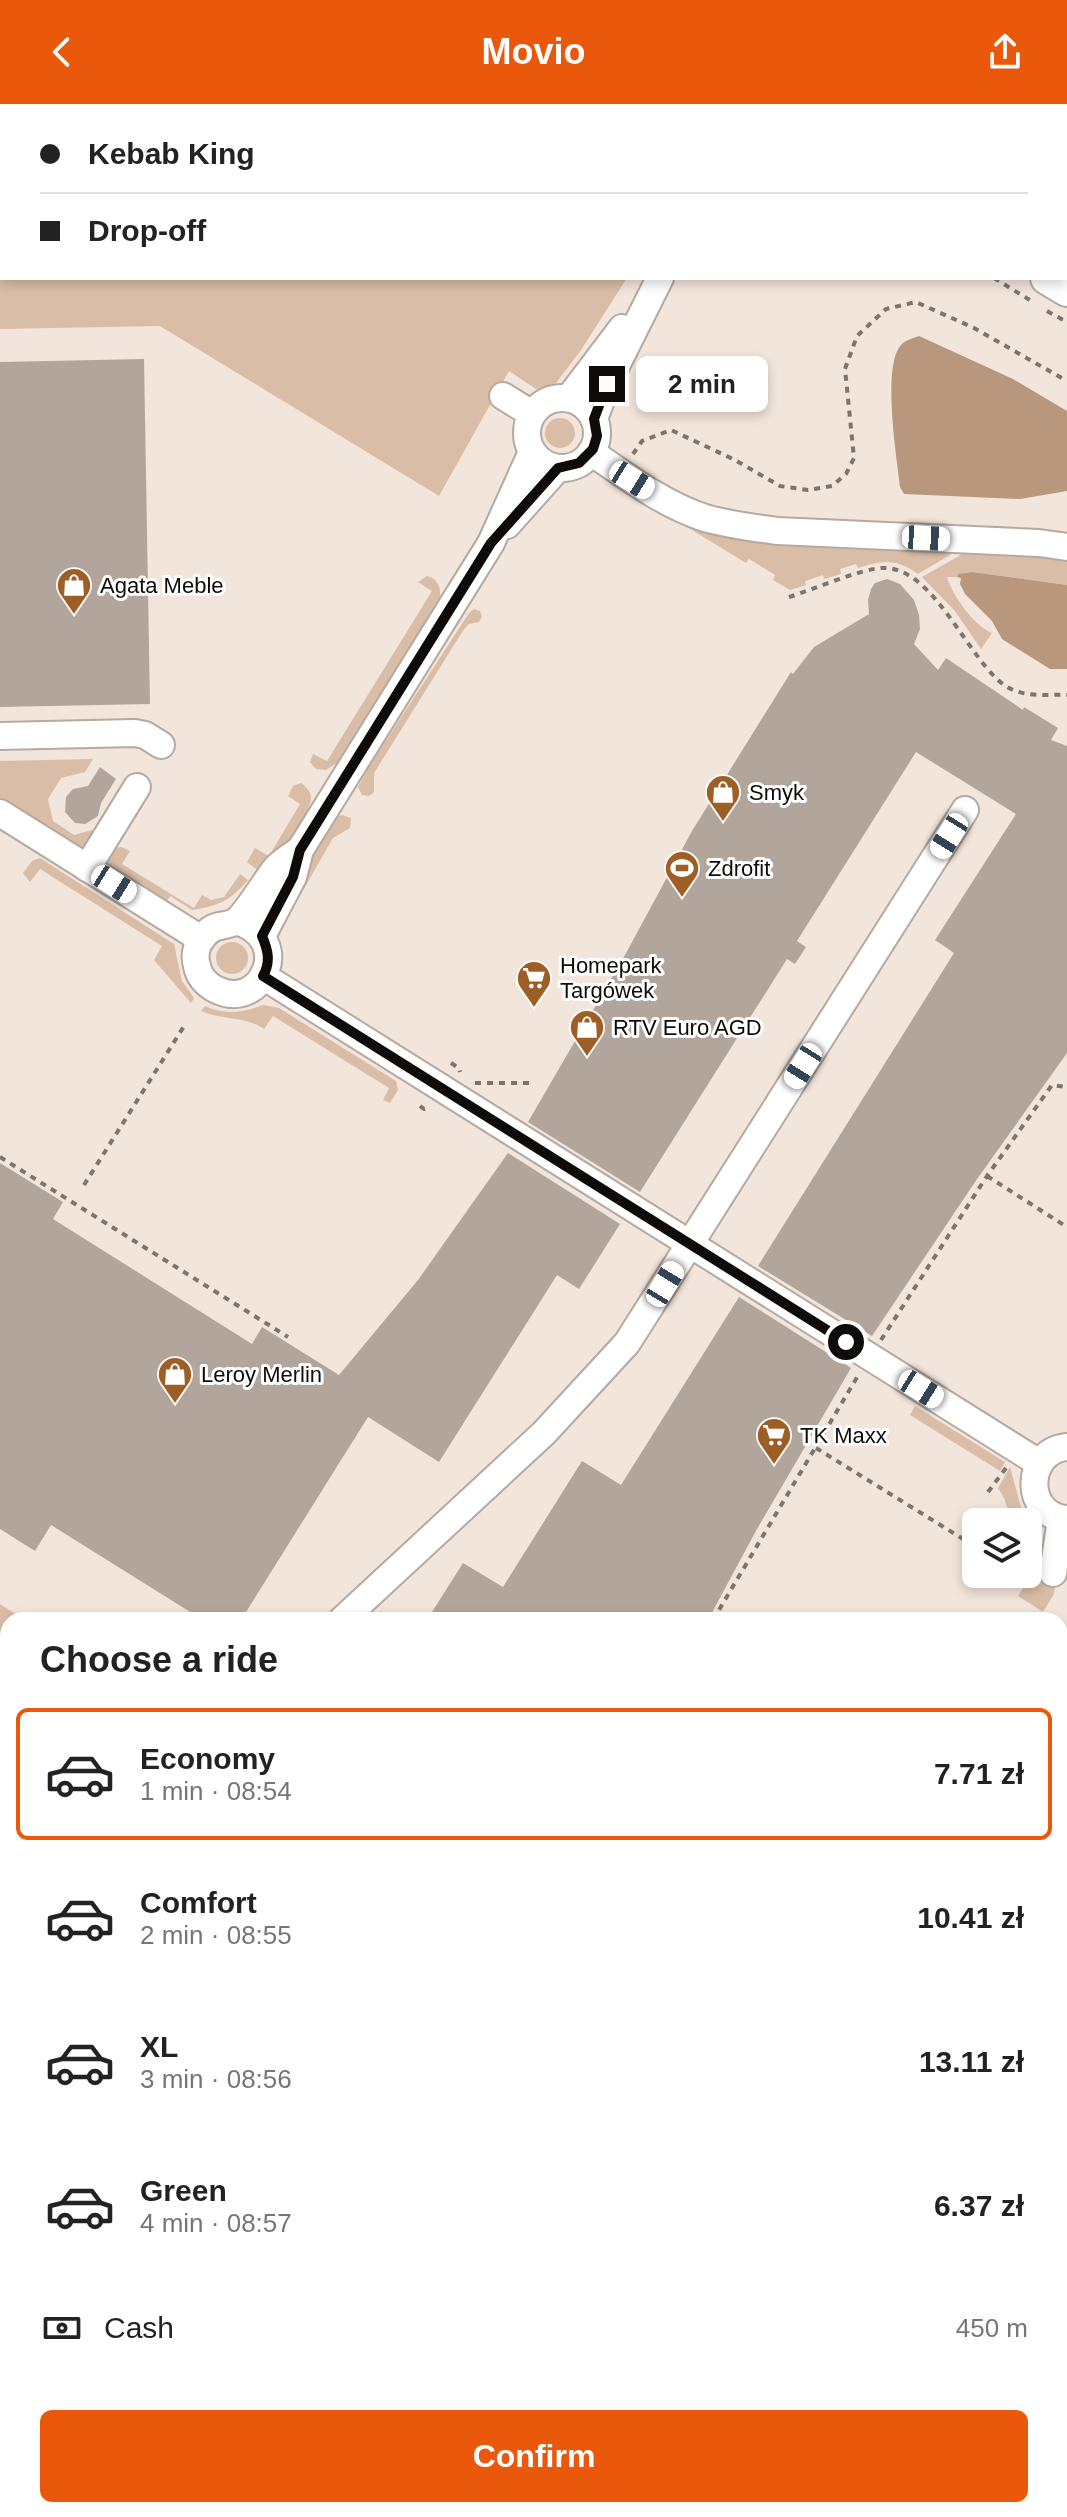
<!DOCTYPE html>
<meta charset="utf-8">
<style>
body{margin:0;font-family:Arial,sans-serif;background:#f2f2f2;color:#222;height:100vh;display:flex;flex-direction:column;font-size:30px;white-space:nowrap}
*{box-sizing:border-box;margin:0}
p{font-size:26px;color:#767676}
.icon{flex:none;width:44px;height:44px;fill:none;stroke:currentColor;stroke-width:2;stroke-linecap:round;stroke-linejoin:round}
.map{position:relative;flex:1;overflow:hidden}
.details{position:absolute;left:0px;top:1508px;width:1068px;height:906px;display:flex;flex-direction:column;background:#fff;border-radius:24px 24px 0 0;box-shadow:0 4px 12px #0003}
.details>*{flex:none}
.banner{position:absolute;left:0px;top:0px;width:1068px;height:176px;box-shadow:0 4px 12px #0003;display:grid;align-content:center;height:176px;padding:0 40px;background:#fff}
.controls{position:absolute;left:962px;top:1404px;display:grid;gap:16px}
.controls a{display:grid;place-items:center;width:80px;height:80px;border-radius:12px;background:#fff;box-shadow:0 4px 12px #0003;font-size:40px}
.end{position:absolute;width:36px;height:36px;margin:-18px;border:10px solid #0f0b08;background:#fff;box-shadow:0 0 0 4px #fff}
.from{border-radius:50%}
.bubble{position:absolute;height:56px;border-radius:12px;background:#fff;box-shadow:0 4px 12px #0003;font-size:26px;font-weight:800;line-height:56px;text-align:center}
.car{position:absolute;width:24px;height:48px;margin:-24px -12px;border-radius:10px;box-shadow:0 0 6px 2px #0007;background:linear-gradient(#fff 24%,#345 0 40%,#fff 0 76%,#345 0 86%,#fff 0)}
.banner b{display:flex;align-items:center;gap:28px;height:76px;font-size:30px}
.banner b+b{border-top:2px solid #e0e0e0}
.banner i{width:20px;height:20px;background:#222}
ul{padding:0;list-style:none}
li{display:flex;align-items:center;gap:24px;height:132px;margin:0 16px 12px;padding:0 24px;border:4px solid transparent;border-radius:12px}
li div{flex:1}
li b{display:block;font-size:30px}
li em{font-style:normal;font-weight:800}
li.active{border-color:#ea580c}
li>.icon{width:72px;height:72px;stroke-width:1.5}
h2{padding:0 40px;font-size:36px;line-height:96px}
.pay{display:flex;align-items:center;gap:20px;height:88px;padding:0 40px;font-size:30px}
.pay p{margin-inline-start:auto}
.cta{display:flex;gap:16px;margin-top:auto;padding:16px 40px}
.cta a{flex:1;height:92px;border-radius:12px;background:#ea580c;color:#fff;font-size:32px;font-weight:800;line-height:92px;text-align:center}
header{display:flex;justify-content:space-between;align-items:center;height:104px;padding:0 40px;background:#ea580c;color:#fff;font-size:36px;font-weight:800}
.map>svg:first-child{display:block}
.green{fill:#dabda7}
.water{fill:#b9977d}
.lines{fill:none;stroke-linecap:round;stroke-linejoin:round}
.stream{stroke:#b9977d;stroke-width:6}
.building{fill:#b2a69c}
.minor-casing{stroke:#b6a99f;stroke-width:30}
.major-casing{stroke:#b6a99f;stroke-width:36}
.highway-casing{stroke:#b6a99f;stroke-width:42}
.path{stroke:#7d746e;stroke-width:4;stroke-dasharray:6 6;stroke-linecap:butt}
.minor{stroke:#fff;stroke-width:26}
.major{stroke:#fff;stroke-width:32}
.highway{stroke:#fff;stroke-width:38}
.route{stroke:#0f0b08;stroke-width:10}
.labels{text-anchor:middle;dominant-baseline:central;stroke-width:6;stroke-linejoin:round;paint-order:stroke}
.poi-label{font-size:22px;fill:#0f0b08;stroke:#fff;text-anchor:start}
</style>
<header><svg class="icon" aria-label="back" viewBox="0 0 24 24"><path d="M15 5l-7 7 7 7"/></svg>Movio<svg class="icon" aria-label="share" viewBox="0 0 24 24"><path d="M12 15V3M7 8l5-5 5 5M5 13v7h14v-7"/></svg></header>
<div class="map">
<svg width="1067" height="2413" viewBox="0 0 1067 2413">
<rect width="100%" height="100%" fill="#f2e5db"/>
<g class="green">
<path d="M 0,0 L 691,0 L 695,2 L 2,2 L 2,174 L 627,174 L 581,246 L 556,279 L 536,285 L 509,267 L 439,392 L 160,222 L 0,225 Z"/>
<circle cx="560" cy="329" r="15"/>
<path d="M 664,409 L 832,440 L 955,448 L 918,470 C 896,454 882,456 858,464 L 856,460 L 840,465 L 841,470 L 824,475 L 823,471 L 805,477 L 806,481 L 790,486 L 773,476 L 775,471 L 749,455 L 746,459 Z"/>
<path d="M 977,438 L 1067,439 L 1067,481 L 972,468 L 958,470 L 957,473 L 947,473 C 953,492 973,521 992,529 L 981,545 L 955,507 L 922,473 L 959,452 Z"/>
<path d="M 427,472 C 439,475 441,485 440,495 L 337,659 L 326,666 L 316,665 L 310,658 L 313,650 L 327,657 L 432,487 L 418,478 Z"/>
<path d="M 474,505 L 480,507 L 482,513 L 479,518 L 469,520 L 464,525 L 374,669 L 374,688 L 369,692 L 362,691 L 358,683 L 370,661 L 469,509 Z"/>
<path d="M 93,655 L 85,668 L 61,674 L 48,695 L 53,717 L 74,731 L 92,726 L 92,735 L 83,744 L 78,744 L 0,697 L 0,657 Z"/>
<path d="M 301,679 C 306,683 311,687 311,694 C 311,709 274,757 264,771 L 247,758 L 255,744 L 269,752 L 300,700 L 288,692 L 293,682 Z"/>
<path d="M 342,711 L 351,714 L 350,724 L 333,734 L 298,795 L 291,791 L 336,713 Z"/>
<path d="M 121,743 L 130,747 L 122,760 L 194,804 L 202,791 L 211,796 L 224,793 L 240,770 L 248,776 C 231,796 219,802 192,806 L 170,792 L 165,800 L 111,764 L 107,753 L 112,744 Z"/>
<path d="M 40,754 L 174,840 L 182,877 L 194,894 L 191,899 L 154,856 L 162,842 L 40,765 L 30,778 L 23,769 L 32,757 Z"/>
<circle cx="232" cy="854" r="16"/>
<path d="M 263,901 L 279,904 L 396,977 L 398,986 L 390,999 L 383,996 L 389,984 L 273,912 L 264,925 C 246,912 221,916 201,907 L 205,902 C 225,911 242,909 263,901 Z"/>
<path d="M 915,1302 L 1005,1358 L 1000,1367 L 910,1311 Z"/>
<path d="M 1010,1363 L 1021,1403 L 1038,1428 L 1038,1436 L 1032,1440 L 1028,1439 L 1028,1418 L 1012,1418 L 1004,1394 L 998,1384 Z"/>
<path d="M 1033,1473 L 1051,1478 L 1055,1482 L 1054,1490 L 1043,1508 L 1018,1492 L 1028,1476 Z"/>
<path d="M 0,1500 L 25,1516 L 8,1516 L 8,1671 L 0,1669 Z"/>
<path d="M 0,1741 L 8,1743 L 8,2406 L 1060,2406 L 1060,2006 L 1067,2008 L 1067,2413 L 0,2413 Z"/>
</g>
<g class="water">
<path d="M 919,232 L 1013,275 L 1067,307 L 1067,387 L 1020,395 L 904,390 L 900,383 C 897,354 881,260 902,240 C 906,236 914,234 919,232 Z"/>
<path d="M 972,468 L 1067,481 L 1067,565 L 1050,565 L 1002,535 L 992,517 L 965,490 L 960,480 L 961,474 L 957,473 L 958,470 Z"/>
</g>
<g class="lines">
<g class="stream">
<path d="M 831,0 L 834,2"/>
<path d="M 1066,144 L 1067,144"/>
<path d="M 0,1735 L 8,1737"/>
<path d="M 1060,1996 L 1067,1998"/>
</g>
</g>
<g class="building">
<path d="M 144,255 L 150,600 L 0,603 L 0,258 Z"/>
<path d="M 887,475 L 900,480 L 914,496 L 919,511 L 920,525 L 914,540 L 938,566 L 946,554 L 1023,606 L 1024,603 L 1058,624 L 1051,636 L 1067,642 L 1067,949 L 975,1078 L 872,1232 L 758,1162 L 954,849 L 935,836 L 1016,710 L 916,648 L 797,837 L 806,843 L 795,860 L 787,855 L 640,1088 L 528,1018 L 625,851 L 692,727 L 791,568 L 793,570 L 814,543 L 869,510 L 868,496 L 871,485 L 875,479 Z"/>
<path d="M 100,663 L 116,675 L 101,699 L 98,712 L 85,720 L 75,719 L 65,708 L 66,693 L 73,685 L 88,682 Z"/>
<path d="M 508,1049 L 620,1120 L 579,1185 L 557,1171 L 439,1358 L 368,1313 L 241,1516 L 203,1516 L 51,1421 L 35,1447 L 0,1425 L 0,1059 L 63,1098 L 53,1115 L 252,1240 L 262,1223 L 339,1271 L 418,1176 Z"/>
<path d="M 739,1193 L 851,1264 L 757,1425 L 708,1516 L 427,1516 L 463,1459 L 503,1483 L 582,1357 L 621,1381 Z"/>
</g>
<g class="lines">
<g class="minor-casing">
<g id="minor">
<path d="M 730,0 L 730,2"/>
<path d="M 503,292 L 532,310"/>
<circle cx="562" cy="329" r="35"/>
<path d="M 569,294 L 622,224"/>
<path d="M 594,315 L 607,280 L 660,174"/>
<path d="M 591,348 C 626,372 664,401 705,414 C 729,421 754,424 778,427 L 1039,439 L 1067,443"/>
<path d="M 507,421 L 558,364"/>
<path d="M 0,632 L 135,629 L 145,631 L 161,641"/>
<path d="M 0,709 L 201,835"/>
<path d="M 87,764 L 137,683"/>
<path d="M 236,817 C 296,834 262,910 215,885 C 206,880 199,873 197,862 C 194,852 196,841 203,833 C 215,818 222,824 235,818 C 245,812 267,775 276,764 C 283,757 292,751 300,746"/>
<path d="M 262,832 L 293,773 L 300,746 L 491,439 L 532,348"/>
<path d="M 263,872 L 1039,1359"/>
<path d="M 1067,1343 C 1024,1347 1023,1412 1067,1415"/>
<path d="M 1053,1469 L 1061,1415"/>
<path d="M 342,1516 L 544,1329 L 627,1239 L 965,706"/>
<path d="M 0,1681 L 8,1683"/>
<path d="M 1060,1966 L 1067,1967"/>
</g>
</g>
<g class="major-casing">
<g id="major">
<path d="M 768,0 L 771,2"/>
<path d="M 1047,174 L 1067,186"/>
</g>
</g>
<g class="highway-casing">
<g id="highway">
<path d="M 924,0 L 927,2"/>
<path d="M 1017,0 L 1020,2"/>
<path d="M 1066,31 L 1067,32"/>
<path d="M 1066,88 L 1067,89"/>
</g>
</g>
<g class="path">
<path d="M 994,174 L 1033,198"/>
<path d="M 1047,207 L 1067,218"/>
<path d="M 633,350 L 642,337 L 671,326 L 733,355 L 780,382 L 808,386 L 832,382 L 846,370 L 854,354 L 845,265 L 857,232 L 886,205 L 916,198 L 974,224 L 1067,277"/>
<path d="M 789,493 C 812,486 860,465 882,464 C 934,461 969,559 1007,583 C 1026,594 1047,590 1067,591"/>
<path d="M 451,959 L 459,964 L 460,968"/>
<path d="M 475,979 L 534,979"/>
<path d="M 420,1002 L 424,1005 L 430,1003"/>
<path d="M 0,1053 L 288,1233"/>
<path d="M 987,1072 L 1067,1123"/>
<path d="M 84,1081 L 186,919"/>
<path d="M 881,1236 L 987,1072 L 1052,981 L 1067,983"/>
<path d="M 816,1344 L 976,1443"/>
<path d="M 988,1388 L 1006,1364"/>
<path d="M 713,1516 L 859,1270"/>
<path d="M 1060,1553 L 1067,1542"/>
<path d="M 1060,1669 L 1067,1670"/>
<path d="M 0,1713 L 8,1715"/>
<path d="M 0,2365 L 8,2361"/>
<path d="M 1060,2400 L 1067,2368"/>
<path d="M 344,2406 L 354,2413"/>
<path d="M 603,2406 L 603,2413"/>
<path d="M 1057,2413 L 1059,2406"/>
</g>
<use href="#minor" class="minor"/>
<use href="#major" class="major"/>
<use href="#highway" class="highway"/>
</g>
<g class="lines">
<path class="route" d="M 607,280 L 594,315 L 597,332 L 593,345 L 579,359 L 558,364 L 491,439 L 300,746 L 293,773 L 262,832 C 268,846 271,858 263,872 L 846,1238"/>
</g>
<defs>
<g id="shop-pin" transform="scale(1.8)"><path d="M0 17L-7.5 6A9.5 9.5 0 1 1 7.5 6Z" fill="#9e5f27" stroke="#fff"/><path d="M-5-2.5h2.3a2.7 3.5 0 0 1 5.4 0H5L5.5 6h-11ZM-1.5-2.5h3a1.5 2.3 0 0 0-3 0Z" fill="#fff"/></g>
<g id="stadium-pin" transform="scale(1.8)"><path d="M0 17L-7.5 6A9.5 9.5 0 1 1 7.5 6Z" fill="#9e5f27" stroke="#fff"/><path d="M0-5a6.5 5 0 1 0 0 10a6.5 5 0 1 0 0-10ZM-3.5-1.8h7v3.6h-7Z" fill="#fff"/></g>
<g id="supermarket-pin" transform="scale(1.8)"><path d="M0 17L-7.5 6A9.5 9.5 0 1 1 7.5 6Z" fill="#9e5f27" stroke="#fff"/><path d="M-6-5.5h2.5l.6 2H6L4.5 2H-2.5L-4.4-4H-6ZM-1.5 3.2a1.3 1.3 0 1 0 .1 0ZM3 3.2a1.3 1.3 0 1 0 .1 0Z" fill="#fff"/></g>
</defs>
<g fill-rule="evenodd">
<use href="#shop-pin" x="74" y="481"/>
<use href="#shop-pin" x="723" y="688"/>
<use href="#stadium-pin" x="682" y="764"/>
<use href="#supermarket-pin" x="534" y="874"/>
<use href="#shop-pin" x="587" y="923"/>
<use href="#shop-pin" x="175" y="1270"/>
<use href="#supermarket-pin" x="774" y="1331"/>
</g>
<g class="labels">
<g class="poi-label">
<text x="100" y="481">Agata Meble</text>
<text x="749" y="688">Smyk</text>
<text x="708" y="764">Zdrofit</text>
<text x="560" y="861">Homepark<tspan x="560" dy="25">Targówek</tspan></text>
<text x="613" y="923">RTV Euro AGD</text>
<text x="201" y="1270">Leroy Merlin</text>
<text x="800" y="1331">TK Maxx</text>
</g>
</g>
</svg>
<div class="controls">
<a><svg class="icon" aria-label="layers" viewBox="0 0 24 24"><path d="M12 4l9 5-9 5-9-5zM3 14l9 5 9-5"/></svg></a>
</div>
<i class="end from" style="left:846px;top:1238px"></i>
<i class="end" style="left:607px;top:280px"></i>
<div class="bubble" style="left:636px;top:252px;width:132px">2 min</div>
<i class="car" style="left:632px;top:376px;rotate:122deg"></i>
<i class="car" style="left:926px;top:434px;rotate:93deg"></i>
<i class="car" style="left:949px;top:732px;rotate:212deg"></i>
<i class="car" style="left:114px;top:780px;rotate:122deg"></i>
<i class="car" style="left:803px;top:962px;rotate:212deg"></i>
<i class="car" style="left:665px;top:1180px;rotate:31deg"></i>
<i class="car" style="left:921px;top:1285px;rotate:122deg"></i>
<div class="banner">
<b><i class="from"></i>Kebab King</b>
<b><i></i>Drop-off</b>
</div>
<section class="details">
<h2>Choose a ride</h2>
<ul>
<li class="active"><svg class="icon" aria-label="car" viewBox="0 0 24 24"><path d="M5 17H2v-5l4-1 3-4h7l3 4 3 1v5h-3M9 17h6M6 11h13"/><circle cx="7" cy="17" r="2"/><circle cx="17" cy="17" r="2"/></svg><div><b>Economy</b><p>1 min · 08:54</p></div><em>7.71 zł</em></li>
<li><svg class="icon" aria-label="car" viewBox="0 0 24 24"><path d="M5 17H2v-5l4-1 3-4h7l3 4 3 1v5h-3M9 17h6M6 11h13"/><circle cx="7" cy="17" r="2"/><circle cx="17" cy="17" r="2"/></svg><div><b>Comfort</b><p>2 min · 08:55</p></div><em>10.41 zł</em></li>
<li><svg class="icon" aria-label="car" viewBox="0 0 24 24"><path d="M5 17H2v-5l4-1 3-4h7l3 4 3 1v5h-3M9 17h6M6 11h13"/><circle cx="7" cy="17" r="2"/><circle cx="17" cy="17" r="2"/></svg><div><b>XL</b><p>3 min · 08:56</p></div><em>13.11 zł</em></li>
<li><svg class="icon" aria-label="car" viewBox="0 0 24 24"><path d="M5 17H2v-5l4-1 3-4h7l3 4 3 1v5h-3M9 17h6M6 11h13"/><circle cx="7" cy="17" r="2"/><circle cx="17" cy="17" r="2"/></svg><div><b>Green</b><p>4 min · 08:57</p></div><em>6.37 zł</em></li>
</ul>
<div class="pay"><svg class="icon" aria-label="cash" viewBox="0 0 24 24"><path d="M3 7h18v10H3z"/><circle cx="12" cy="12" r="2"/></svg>Cash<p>450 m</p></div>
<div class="cta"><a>Confirm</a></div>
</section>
</div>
